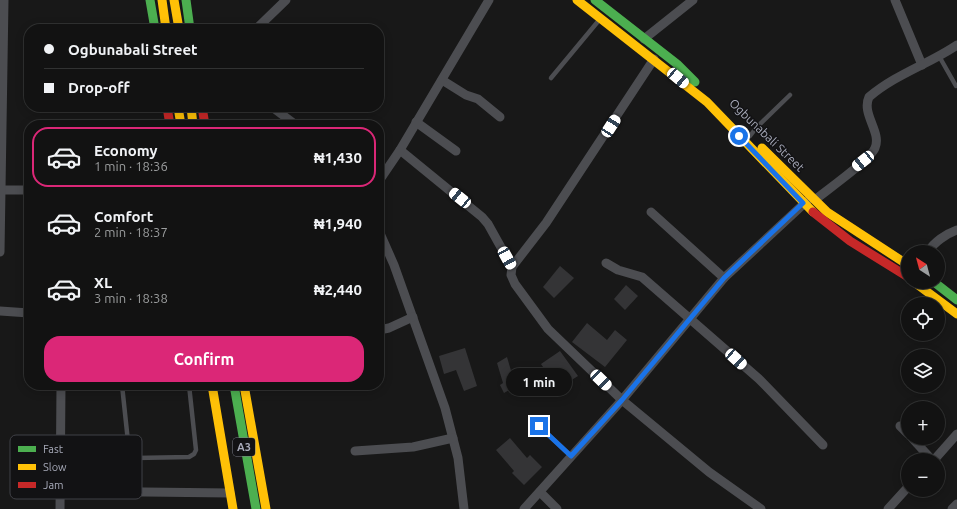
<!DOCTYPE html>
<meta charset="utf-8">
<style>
body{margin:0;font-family:Ubuntu,sans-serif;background:#1b1b1b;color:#f1f3f6;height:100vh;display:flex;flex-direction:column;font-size:15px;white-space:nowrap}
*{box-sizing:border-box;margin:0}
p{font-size:13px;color:#9c9e9f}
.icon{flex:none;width:22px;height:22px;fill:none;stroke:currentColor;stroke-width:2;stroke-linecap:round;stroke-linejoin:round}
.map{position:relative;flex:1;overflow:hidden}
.details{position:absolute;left:24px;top:120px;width:360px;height:270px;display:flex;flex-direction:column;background:#121212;border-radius:16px;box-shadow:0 2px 10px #0003,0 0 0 1px #313232}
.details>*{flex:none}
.banner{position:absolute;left:24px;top:24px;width:360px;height:88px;border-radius:16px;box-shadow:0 2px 10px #0003,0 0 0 1px #313232;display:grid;align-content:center;height:88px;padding:0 20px;background:#121212}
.needle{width:26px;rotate:324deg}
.controls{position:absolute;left:901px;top:245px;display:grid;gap:8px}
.controls a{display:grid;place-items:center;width:44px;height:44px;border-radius:50%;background:#121212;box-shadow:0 2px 10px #0003,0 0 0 1px #313232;font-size:20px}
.end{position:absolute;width:18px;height:18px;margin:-9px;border:5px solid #1a73e8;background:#fff;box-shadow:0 0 0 2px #fff}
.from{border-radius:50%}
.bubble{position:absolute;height:28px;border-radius:14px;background:#121212;box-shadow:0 2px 10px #0003,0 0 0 1px #313232;font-size:13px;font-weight:700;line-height:28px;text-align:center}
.car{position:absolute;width:12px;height:24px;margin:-12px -6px;border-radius:5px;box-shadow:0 0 3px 1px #0007;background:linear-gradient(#fff 24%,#345 0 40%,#fff 0 76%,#345 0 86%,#fff 0)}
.banner b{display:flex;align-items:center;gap:14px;height:38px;font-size:15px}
.banner b+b{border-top:1px solid #313232}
.banner i{width:10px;height:10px;background:#f1f3f6}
ul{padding:7px 0 0;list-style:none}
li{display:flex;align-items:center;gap:12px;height:60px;margin:0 8px 6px;padding:0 12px;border:2px solid transparent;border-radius:16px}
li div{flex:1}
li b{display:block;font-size:15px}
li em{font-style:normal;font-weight:700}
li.selected{border-color:#db2777}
li>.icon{width:36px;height:36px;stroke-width:1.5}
.primary-button{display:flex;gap:8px;margin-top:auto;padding:8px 20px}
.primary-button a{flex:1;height:46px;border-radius:16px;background:#db2777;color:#fff;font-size:16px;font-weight:700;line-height:46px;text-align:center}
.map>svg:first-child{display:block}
.building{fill:#343436}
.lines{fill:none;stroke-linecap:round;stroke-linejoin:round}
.lane{stroke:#4c4d51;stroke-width:4.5}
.street{stroke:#4c4d51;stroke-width:9}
.fast{stroke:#4caf50;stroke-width:9}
.slow{stroke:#ffc107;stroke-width:9}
.jam{stroke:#c62828;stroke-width:9}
.route{stroke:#1a73e8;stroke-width:5}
.labels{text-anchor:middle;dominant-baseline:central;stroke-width:3;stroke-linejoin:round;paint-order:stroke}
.shield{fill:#121214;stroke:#7b7d88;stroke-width:1}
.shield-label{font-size:11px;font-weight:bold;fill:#a8abba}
.street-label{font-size:12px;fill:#a8abba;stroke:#121214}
.key{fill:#121214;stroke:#3f4046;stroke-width:1}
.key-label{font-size:11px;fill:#a8abba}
</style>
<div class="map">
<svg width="957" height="509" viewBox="0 0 957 509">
<rect width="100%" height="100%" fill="#181818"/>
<g class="building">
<path d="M 560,266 L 574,278 L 554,298 L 543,287 Z"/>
<path d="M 626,285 L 638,296 L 625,310 L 614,299 Z"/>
<path d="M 587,323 L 607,340 L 615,330 L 627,340 L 605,367 L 572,342 Z"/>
<path d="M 465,348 L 477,386 L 464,391 L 456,370 L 444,374 L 439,356 Z"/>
<path d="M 560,351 L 578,376 L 554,391 L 549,382 L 552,380 L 541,364 Z"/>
<path d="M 507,357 L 512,374 L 518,385 L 504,393 L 500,385 L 503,383 L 497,363 Z"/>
<path d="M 510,438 L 527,458 L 530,455 L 542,467 L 524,485 L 512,473 L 514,471 L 496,450 Z"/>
</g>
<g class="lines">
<g class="lane">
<path d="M 939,56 L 956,86"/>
<path d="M 551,78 L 600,19"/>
<path d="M 750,136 L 756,128 L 790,95"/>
<path d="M 122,385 L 129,451 L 131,456 L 135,458 L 189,457 L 194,454 L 196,450 L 189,385"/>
<path d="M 539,426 L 571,456"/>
</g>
<g class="street">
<path d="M 895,0 L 922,65"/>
<path d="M 256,29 L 286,0"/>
<path d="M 644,39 L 693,0"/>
<path d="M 654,59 L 546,223 L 512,267 L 511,275 L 515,284 L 548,329 L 622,400 L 709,472 L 761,509"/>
<path d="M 442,80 L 466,95 L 478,99 L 500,117"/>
<path d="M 272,107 L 296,125"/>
<path d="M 416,122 L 456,151"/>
<path d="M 400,150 L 482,217 L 488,224 L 512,267"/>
<path d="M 379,181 L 400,150 L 489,0"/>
<path d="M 0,190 L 29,190"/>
<path d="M 816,199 C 827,190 871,159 875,148 C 882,132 861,114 869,97 C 896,74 929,64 957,45"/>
<path d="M 651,212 L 724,278"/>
<path d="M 379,231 L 394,265 L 445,408 L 458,458 L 464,509"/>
<path d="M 0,252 L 4,0"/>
<path d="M 928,252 C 934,242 946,234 957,230"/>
<path d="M 606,263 L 618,270 L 642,277 L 759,379 L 823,445"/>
<path d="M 0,311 L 29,313"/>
<path d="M 379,330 L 389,328 L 413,317"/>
<path d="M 900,426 L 908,434"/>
<path d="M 912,438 L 932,460"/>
<path d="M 355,451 L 413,447 L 453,438"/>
<path d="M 934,460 L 957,434"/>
<path d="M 60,491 L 230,493"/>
<path d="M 540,492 L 557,509"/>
<path d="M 60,509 L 61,385"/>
<path d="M 524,509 L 622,400 L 724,278 L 808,200"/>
<path d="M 888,509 L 908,487"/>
<path d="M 952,509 L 957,504"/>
</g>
<g class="fast">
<path d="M 150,0 L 155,29"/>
<path d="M 186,0 L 190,29"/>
<path d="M 595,0 L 677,64 L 695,82"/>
<path d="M 934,282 L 957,300"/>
<path d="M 234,385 L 256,509"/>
</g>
<g class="slow">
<path d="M 162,0 L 166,29"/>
<path d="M 174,0 L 179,29"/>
<path d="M 577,0 L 707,102 L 813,212"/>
<path d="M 178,107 L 181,125"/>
<path d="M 191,107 L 193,125"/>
<path d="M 762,148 L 827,212 L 908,265"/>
<path d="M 914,282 L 957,314"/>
<path d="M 212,385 L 233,509"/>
<path d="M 244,385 L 266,509"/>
</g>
<g class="jam">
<path d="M 167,107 L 170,125"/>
<path d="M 202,107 L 205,125"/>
<path d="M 813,212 L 850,241 L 908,277"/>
</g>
</g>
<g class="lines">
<path class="route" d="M 539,426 L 571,456 L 622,400 L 724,278 L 803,203 L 739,136"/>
</g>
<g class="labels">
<rect class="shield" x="233" y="438" width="22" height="18" rx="3"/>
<g class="shield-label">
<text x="244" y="447">A3</text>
</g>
<g class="street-label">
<text transform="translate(767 135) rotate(44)">Ogbunabali Street</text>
</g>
</g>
<rect x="10" y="435" width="132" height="64" rx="6" class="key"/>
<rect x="18" y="446" width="18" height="6" fill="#4caf50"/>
<rect x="18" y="464" width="18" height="6" fill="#ffc107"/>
<rect x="18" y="482" width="18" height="6" fill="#c62828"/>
<g class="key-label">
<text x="43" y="453">Fast</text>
<text x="43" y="471">Slow</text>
<text x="43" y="489">Jam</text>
</g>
</svg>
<div class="controls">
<a><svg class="needle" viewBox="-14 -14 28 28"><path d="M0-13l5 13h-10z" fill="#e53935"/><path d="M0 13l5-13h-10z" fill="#9c9e9f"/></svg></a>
<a><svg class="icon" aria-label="locate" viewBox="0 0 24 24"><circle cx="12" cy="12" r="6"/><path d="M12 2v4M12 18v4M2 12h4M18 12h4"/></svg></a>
<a><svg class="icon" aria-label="layers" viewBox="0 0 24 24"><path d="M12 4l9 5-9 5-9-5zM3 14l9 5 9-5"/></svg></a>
<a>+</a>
<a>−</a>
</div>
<i class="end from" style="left:739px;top:136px"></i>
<i class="end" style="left:539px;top:426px"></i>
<div class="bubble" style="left:506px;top:368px;width:66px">1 min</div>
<i class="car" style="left:678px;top:78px;rotate:130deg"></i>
<i class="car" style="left:611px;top:126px;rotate:33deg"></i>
<i class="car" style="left:863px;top:161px;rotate:231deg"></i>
<i class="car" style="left:460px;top:198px;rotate:309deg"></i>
<i class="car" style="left:507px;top:258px;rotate:151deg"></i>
<i class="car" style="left:736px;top:359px;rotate:132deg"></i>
<i class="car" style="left:601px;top:380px;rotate:134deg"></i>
<div class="banner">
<b><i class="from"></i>Ogbunabali Street</b>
<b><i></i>Drop-off</b>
</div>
<section class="details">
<ul>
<li class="selected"><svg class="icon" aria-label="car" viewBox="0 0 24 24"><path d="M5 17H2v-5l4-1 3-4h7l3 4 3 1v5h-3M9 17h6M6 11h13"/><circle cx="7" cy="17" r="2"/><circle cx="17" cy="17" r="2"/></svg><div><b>Economy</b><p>1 min · 18:36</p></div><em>₦1,430</em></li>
<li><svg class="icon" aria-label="car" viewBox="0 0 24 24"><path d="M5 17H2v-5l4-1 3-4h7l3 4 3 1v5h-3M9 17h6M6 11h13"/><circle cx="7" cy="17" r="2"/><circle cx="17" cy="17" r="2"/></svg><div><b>Comfort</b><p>2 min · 18:37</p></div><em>₦1,940</em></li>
<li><svg class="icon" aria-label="car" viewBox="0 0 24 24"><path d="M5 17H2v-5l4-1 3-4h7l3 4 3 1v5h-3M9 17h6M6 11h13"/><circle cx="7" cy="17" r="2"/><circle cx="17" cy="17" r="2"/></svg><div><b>XL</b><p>3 min · 18:38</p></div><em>₦2,440</em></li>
</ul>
<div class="primary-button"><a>Confirm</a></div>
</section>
</div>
